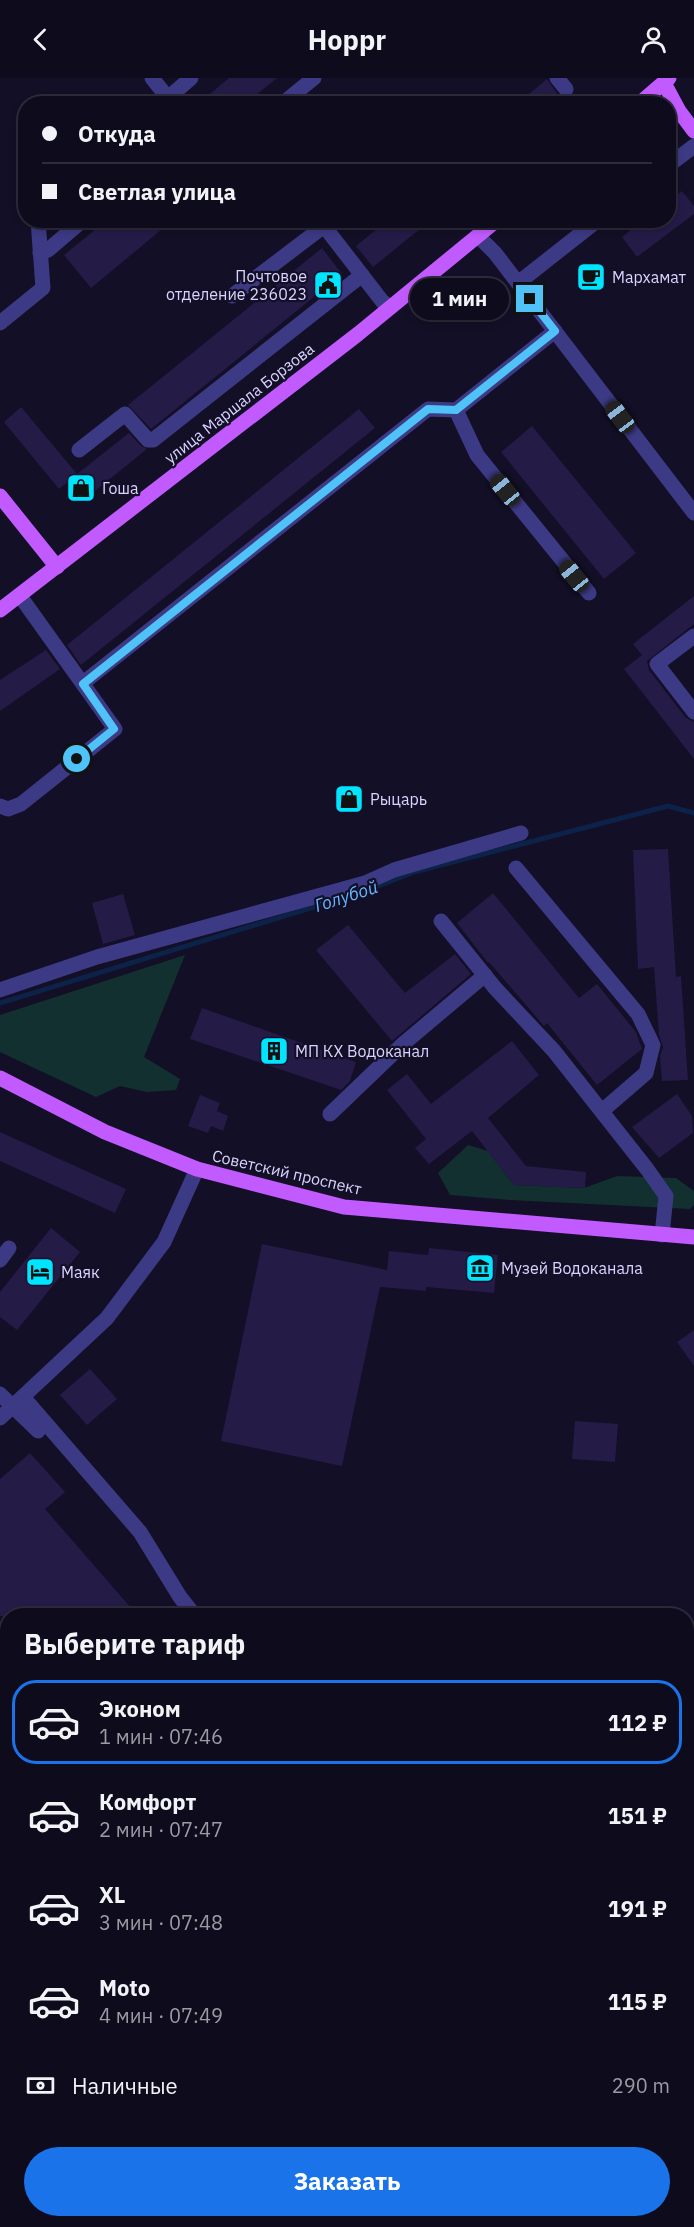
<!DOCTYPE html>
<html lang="ru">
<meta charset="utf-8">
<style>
body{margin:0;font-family:"IBM Plex Sans",sans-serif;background:#1c1929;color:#f1f3f6;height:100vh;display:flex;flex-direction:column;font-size:22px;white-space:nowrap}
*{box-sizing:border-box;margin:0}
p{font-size:20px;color:#9b9ba3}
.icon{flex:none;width:33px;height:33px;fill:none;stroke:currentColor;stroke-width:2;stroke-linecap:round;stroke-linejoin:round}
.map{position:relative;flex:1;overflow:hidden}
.panel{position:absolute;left:0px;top:1530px;width:694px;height:620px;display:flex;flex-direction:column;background:#0e0b1c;border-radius:24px 24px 0 0;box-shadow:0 3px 9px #0003,0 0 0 2px #2e2b3b}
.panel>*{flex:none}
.hud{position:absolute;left:18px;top:18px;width:658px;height:132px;border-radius:24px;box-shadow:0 3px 9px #0003,0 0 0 2px #2e2b3b;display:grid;align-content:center;height:132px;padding:0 24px;background:#0e0b1c}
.end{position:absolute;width:27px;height:27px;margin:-14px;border:8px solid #4fc3f7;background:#111;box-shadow:0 0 0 3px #111}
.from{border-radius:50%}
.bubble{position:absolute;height:42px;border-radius:21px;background:#0e0b1c;box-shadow:0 3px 9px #0003,0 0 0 2px #2e2b3b;font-size:20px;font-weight:800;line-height:42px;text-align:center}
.car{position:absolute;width:18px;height:36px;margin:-18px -9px;border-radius:8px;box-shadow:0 0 4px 2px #0007;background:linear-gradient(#222 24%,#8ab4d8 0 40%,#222 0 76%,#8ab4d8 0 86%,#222 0)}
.hud b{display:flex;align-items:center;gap:21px;height:57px;font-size:22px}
.hud b+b{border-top:2px solid #2e2b3b}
.hud i{width:15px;height:15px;background:#f1f3f6}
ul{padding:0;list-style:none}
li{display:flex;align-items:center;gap:18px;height:84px;margin:0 12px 9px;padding:0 12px;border:3px solid transparent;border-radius:24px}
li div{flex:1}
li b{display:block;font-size:22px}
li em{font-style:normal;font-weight:800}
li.current{border-color:#1a73e8}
li>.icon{width:54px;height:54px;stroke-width:1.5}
h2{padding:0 24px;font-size:27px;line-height:72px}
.pay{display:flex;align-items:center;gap:15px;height:66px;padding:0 24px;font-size:22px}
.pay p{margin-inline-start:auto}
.cta{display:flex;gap:12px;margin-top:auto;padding:12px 24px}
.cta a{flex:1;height:69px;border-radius:36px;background:#1a73e8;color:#fff;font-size:24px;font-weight:800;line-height:69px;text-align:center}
header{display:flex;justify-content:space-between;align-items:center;height:78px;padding:0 24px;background:#0e0b1c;font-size:27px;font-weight:800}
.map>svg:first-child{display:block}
.green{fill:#12302f}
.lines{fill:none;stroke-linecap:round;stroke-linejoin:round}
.stream{stroke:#0c2248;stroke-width:5}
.building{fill:#241b47}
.minor{stroke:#3d3a85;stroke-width:15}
.major{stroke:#c25bff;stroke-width:15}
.rail-casing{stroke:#00e5ff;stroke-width:7}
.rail{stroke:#130f26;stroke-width:4.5;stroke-dasharray:14;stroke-linecap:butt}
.route{stroke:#4fc3f7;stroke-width:8}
.labels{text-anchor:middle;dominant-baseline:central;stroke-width:4.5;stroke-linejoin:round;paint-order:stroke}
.poi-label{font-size:16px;fill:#d9d4ff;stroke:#130f26;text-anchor:start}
.street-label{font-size:16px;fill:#d9d4ff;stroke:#130f26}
.water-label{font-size:18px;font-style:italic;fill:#62b6ff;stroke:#130f26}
</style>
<header><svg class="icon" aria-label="back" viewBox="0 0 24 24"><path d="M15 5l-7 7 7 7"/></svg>Hoppr<svg class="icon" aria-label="person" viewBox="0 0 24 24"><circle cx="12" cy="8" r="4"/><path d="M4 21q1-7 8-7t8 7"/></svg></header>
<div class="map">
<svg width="694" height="2149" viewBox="0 0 694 2149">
<rect width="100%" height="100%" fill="#130f26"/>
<g class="green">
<path d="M 185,877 L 144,979 L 180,1001 L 176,1012 L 147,1014 L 120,1008 L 96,1019 L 0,974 L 0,937 Z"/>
<path d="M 468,1067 L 488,1073 L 514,1107 L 584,1110 L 617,1098 L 676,1100 L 694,1113 L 694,1127 L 690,1131 L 510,1122 L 450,1117 L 438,1095 Z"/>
</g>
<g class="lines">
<path class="stream" d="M 0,925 L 363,814 L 414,794 L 668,728 L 694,735"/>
</g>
<g class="building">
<path d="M 229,0 L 277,0 L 245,26 L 198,26 Z"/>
<path d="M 547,1 L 558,17 L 563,20 L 569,20 L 573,26 L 517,26 Z"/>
<path d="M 682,113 L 694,128 L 694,136 L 637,179 L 622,159 L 643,142 L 669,142 L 669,123 Z"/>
<path d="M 107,142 L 173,142 L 91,210 L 64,177 Z"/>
<path d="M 388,142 L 431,142 L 373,189 L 356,168 Z"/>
<path d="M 322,170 L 342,196 L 203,309 L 151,351 L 128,327 Z"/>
<path d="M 21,329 L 77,396 L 129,355 L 141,368 L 147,371 L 85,421 L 70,402 L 59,411 L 4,344 Z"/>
<path d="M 359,331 L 375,350 L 81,587 L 67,567 Z"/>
<path d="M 532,348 L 636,475 L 604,501 L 501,374 Z"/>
<path d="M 694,518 L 694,546 L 647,583 L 649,592 L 686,640 L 694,644 L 694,681 L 624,591 L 642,577 L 633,566 Z"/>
<path d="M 46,572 L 60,591 L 0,633 L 0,602 Z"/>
<path d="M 668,771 L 676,899 L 681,898 L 688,1002 L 662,1003 L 660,978 L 663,969 L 659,957 L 654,889 L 638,891 L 633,772 Z"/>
<path d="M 493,815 L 579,920 L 597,906 L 636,954 L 642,971 L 597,1007 L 547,945 L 544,948 L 489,884 L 488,885 L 457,845 Z"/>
<path d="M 123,816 L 135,857 L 103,866 L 92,825 Z"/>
<path d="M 348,847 L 405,915 L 455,876 L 471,896 L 392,963 L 316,872 Z"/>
<path d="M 202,930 L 356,984 L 350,1003 L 341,1012 L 190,961 Z"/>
<path d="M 512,963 L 539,997 L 488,1040 L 526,1088 L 586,1094 L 585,1110 L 514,1107 L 472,1053 L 429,1086 L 415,1070 L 426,1061 L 387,1012 L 407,996 L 431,1026 Z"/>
<path d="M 677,1016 L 692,1038 L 693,1055 L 659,1080 L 632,1049 Z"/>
<path d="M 200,1017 L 220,1025 L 217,1033 L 228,1038 L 223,1053 L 211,1048 L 208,1055 L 188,1048 Z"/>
<path d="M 0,1054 L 126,1111 L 115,1135 L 0,1083 Z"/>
<path d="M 51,1150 L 80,1174 L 17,1252 L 0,1239 L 0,1214 Z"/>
<path d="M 262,1166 L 387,1192 L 389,1173 L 428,1177 L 429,1170 L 498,1177 L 494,1215 L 426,1209 L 426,1213 L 380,1209 L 342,1388 L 221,1363 Z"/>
<path d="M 694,1252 L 694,1288 L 677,1264 Z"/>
<path d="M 90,1291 L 117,1321 L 87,1347 L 60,1317 Z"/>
<path d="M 575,1343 L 618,1346 L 615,1384 L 572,1381 Z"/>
<path d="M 30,1375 L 65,1414 L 45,1431 L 138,1538 L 0,1538 L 0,1401 Z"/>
</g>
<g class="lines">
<g class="minor">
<path d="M 152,0 L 168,20 L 162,26"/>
<path d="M 557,0 L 566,11"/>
<path d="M 168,20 L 191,0"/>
<path d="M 282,26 L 314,0"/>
<path d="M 669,87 L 694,68"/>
<path d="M 324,142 L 324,148 L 382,223 L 389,229"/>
<path d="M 478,158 L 495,175 L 694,435"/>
<path d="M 40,175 L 48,172 L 83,142"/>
<path d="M 518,205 L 598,142"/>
<path d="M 232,218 L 324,148"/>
<path d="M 0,245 L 43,210 L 38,142"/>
<path d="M 555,253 L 456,332 L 477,377 L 589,515"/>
<path d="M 79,372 L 125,336 L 148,362 L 153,362 L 362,197"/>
<path d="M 694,558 L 657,586 L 694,634"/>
<path d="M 83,605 L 428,331 L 456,332"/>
<path d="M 0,728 L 8,731 L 21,726 L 115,651 L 20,518"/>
<path d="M 516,790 L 638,936 L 653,967 L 646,995 L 602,1033"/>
<path d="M 441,843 L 495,910 L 554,973 L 647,1091 L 666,1118 L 662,1157"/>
<path d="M 0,912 L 97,879 L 365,805 L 394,792 L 521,755"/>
<path d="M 330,1036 L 403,966 L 485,897"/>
<path d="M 0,1182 L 9,1170"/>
<path d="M 0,1316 L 38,1353"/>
<path d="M 23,1319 L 140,1454 L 180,1519 L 195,1538"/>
<path d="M 0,1340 L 107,1240 L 164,1164 L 197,1091"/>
<path d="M 0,1647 L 8,1656"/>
<path d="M 687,1697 L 694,1691"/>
<path d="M 0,1791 L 8,1799"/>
<path d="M 0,2147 L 8,2141"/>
</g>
<g class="major">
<path d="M 664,5 L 679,33 L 694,53"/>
<path d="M 639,26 L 669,0"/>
<path d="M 0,418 L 57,489"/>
<path d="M 0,532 L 358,256 L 497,142"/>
<path d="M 0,1000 L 105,1054 L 197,1091 L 344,1129 L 694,1159"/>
</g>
<g class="rail-casing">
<g id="rail">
<path d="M 0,1824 L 8,1832"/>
<path d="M 305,2142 L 312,2149"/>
</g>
</g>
<use href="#rail" class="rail"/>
</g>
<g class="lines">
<path class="route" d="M 77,681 L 114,651 L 83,606 L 428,331 L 456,332 L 555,253 L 530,221"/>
</g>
<defs>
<g id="cafe-square" transform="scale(1.5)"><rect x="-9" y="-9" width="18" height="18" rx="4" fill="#00e5ff" stroke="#130f26"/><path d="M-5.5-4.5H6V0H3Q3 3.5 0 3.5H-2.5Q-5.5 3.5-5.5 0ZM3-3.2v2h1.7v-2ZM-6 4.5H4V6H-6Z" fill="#111"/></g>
<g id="civic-square" transform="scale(1.5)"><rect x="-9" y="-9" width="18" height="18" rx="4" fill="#00e5ff" stroke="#130f26"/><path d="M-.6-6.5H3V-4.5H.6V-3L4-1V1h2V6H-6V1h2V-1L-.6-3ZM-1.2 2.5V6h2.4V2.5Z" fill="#111"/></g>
<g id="shop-square" transform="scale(1.5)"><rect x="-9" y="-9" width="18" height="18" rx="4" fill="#00e5ff" stroke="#130f26"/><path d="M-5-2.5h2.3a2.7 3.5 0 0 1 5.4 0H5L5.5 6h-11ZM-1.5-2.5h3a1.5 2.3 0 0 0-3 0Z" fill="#111"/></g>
<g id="building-square" transform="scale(1.5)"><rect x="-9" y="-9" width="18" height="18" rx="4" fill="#00e5ff" stroke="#130f26"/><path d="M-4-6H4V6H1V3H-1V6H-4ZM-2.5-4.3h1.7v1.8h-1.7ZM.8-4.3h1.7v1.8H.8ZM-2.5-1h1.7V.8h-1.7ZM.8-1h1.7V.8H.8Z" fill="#111"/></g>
<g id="museum-square" transform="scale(1.5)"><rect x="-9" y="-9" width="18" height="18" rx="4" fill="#00e5ff" stroke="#130f26"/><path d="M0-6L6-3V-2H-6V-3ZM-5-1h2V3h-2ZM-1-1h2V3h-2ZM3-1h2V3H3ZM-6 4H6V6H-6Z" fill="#111"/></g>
<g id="hotel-square" transform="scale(1.5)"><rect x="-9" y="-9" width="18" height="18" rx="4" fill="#00e5ff" stroke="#130f26"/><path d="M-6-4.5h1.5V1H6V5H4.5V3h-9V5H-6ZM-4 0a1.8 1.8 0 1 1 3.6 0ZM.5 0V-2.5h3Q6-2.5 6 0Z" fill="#111"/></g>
</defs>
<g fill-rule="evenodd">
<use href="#cafe-square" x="591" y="199"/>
<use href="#civic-square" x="328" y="207"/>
<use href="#shop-square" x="81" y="410"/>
<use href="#shop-square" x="349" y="721"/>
<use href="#building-square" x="274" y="973"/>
<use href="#museum-square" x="480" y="1190"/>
<use href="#hotel-square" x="40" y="1194"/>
</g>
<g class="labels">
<g class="poi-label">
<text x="307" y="198" text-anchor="end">Почтовое<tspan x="307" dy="18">отделение 236023</tspan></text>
<text x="612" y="199">Мархамат</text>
<text x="102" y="410">Гоша</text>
<text x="370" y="721">Рыцарь</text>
<text x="295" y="973">МП КХ Водоканал</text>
<text x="501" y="1190">Музей Водоканала</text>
<text x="61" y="1194">Маяк</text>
</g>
<g class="street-label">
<text transform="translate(239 325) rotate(-38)">улица Маршала Борзова</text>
<text transform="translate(287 1094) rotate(13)">Советский проспект</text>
</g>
<g class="water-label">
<text transform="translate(346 818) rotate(-18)">Голубой</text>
</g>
</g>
</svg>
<i class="end from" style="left:77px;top:681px"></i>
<i class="end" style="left:530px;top:221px"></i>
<div class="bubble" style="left:410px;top:200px;width:99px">1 мин</div>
<i class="car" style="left:620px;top:339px;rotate:323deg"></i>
<i class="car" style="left:505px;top:412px;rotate:321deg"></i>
<i class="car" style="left:574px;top:498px;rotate:321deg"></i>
<div class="hud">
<b><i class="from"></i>Откуда</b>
<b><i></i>Светлая улица</b>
</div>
<section class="panel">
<h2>Выберите тариф</h2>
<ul>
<li class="current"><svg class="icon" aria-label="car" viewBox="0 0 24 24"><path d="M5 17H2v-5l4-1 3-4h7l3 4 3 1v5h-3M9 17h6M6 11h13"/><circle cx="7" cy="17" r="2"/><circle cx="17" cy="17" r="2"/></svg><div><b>Эконом</b><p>1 мин · 07:46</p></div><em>112 ₽</em></li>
<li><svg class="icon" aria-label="car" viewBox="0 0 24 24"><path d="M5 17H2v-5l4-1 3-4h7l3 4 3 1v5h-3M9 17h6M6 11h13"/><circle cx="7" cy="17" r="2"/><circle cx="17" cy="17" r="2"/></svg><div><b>Комфорт</b><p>2 мин · 07:47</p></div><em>151 ₽</em></li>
<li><svg class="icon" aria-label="car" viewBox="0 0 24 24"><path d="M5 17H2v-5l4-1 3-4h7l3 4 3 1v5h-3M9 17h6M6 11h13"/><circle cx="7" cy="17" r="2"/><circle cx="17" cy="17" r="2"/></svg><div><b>XL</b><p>3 мин · 07:48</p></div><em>191 ₽</em></li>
<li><svg class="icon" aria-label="car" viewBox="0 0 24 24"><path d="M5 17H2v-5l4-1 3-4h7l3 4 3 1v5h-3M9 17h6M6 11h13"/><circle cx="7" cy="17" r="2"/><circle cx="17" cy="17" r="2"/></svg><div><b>Moto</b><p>4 мин · 07:49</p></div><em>115 ₽</em></li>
</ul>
<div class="pay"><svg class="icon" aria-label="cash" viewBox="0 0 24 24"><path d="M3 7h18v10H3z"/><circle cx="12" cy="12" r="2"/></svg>Наличные<p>290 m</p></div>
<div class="cta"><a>Заказать</a></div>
</section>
</div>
